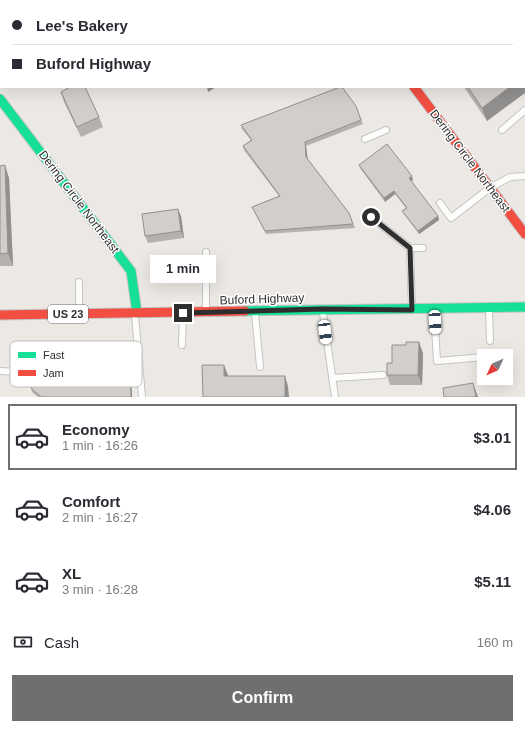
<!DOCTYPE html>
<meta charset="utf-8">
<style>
body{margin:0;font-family:Arial,sans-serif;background:#f7f7f7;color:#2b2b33;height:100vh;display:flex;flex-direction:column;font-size:15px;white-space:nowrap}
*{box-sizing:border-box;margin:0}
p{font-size:13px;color:#7c7c81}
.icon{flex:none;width:22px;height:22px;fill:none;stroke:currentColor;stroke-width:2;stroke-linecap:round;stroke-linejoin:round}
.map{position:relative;height:397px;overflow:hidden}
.details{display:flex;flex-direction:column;background:#fff;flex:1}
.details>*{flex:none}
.banner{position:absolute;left:0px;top:0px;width:525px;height:88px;box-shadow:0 4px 16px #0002;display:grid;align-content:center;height:88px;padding:0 12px;background:#fff}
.needle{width:26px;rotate:226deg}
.tools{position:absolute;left:477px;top:349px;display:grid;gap:8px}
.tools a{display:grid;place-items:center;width:36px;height:36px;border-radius:0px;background:#fff;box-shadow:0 4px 16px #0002;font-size:20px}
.end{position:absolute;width:18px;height:18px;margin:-9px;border:5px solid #2e2e2e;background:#fff;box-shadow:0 0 0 2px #fff}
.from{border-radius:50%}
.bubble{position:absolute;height:28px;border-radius:0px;background:#fff;box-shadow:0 4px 16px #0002;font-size:13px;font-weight:700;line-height:28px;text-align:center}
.car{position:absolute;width:12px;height:24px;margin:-12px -6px;border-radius:5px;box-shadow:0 0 3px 1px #0007;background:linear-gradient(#fff 24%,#345 0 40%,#fff 0 76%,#345 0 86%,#fff 0)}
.banner b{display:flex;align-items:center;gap:14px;height:38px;font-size:15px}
.banner b+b{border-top:1px solid #e1e1e2}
.banner i{width:10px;height:10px;background:#2b2b33}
ul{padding:7px 0 0;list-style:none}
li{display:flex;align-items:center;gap:12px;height:66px;margin:0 8px 6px;padding:0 4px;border:2px solid transparent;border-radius:0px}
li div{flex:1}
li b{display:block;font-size:15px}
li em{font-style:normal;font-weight:700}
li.current{border-color:#706f6e}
li>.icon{width:36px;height:36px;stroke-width:1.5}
.pay{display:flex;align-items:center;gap:10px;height:44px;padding:0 12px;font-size:15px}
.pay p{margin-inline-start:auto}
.button{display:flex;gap:8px;margin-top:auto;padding:8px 12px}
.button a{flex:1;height:46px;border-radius:0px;background:#706f6e;color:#fff;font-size:16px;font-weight:700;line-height:46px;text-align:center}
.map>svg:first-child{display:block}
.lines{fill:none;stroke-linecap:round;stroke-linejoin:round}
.lane-casing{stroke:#c5c4c5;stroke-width:8}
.street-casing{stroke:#c5c4c5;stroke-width:14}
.fast-casing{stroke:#c5c4c5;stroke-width:11}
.jam-casing{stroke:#c5c4c5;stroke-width:11}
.lane{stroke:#fcfcfb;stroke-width:6}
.street{stroke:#fcfcfb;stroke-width:12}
.fast{stroke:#16e098;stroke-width:9}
.jam{stroke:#f24e42;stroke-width:9}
.wall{fill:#b4b1af}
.shaded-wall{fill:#92908e}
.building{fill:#d1cecb;stroke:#92908e}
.route{stroke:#2e2e2e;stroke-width:5}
.labels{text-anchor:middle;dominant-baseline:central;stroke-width:3;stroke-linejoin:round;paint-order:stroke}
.shield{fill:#fff;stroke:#6d6d6d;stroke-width:1}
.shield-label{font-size:11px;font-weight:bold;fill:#2e2e2e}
.street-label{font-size:12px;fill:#2e2e2e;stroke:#fff}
.key{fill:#fff;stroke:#c0c0c0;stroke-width:1}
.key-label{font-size:11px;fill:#2e2e2e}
</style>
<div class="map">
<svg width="525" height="397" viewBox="0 0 525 397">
<rect width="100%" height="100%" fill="#ece8e4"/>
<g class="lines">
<g class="lane-casing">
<g id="lane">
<path d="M 502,130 L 525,110"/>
<path d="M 365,139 L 386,130"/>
<path d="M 440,203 L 451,218 L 490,188 L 510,177 L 525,176"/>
<path d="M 371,217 L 410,248 L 423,248"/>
<path d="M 410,248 L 412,308"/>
<path d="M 79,282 L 79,311"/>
<path d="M 206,309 L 206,252"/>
<path d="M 489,309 L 490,341"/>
<path d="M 434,311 L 437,361 L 484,357"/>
<path d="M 255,313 L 260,367"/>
<path d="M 323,313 L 335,397"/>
<path d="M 135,315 L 142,397"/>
<path d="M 182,345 L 183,314"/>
<path d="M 0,371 L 20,372 L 23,367 L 139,366"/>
<path d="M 332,378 L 383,375"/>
</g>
</g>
<g class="street-casing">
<path id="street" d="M 347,0 L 348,1"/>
</g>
<g class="fast-casing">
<g id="fast">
<path d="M 0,99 L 131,271 L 137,313"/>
<path d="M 245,311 L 525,307"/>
</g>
</g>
<g class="jam-casing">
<g id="jam">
<path d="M 414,87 L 525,234"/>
<path d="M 0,315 L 245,311"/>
</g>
</g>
<use href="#lane" class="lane"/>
<use href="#street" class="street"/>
<use href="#fast" class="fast"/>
<use href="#jam" class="jam"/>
</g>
<g class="wall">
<path d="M 232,0 L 241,0 L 238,1 L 233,1 Z"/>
<path d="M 379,0 L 417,0 L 417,1 L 380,1 Z"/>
<path d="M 464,87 L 524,87 L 487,121 Z"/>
<path d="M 61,92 L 99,117 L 103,127 L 81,137 L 64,102 Z"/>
<path d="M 356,106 L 363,124 L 306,146 L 307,158 L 349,213 L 355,228 L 266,234 L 252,207 L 279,196 L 244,150 L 243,146 L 251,140 L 242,129 L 241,125 Z"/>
<path d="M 359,165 L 413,180 L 411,181 L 438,216 L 439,220 L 419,234 L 404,214 L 402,211 L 406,208 L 395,194 L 385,202 L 360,168 Z"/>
<path d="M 0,166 L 9,178 L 13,266 L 0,266 Z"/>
<path d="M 181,216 L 184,238 L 148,243 L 145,236 Z"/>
<path d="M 423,353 L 422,385 L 390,385 L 387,375 L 392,363 Z"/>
<path d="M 131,371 L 132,397 L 38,397 L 32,392 L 31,388 Z"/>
</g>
<g class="shaded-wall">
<path d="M 525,76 L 525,93 L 487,121 L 482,108 L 510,87 L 524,87 L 524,77 Z"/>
<path d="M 207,87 L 216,87 L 208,92 Z"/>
<path d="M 305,142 L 306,146 L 308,160 L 306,157 Z"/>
<path d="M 5,165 L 9,178 L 13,266 L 8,253 Z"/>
<path d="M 412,176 L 413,180 L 410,182 L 409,178 Z"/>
<path d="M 394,191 L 395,194 L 385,202 L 384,198 Z"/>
<path d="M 178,209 L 181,216 L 184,238 L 181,231 Z"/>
<path d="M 438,216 L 439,220 L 419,234 L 418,231 Z"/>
<path d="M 419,342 L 423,353 L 422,385 L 418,375 Z"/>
<path d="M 224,365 L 228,375 L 228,387 L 224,376 Z"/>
<path d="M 130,367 L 131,371 L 132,397 L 131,397 Z"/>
<path d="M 285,376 L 288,386 L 289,397 L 285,397 Z"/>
<path d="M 473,383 L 477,394 L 478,397 L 476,397 Z"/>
</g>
<g class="building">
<path d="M 0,0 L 16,0 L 16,1 L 1,1 L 1,17 L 0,15 Z"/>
<path d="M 386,0 L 417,0 L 416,1 L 386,1 Z"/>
<path d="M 525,2 L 525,76 L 524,77 L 524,3 Z"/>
<path d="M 70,87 L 85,87 L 99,117 L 77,127 L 61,92 Z"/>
<path d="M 340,87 L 342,87 L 356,106 L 361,120 L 305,142 L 306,157 L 349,213 L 353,224 L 265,231 L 252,207 L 280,196 L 243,146 L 252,140 L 241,125 Z"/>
<path d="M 468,87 L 510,87 L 482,108 Z"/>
<path d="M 387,144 L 412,176 L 409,178 L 438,216 L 418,231 L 402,211 L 407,208 L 394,191 L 384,198 L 359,165 Z"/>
<path d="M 5,165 L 8,253 L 0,254 L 0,166 Z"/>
<path d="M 178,209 L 181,231 L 145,236 L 142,214 Z"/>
<path d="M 406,342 L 419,342 L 418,375 L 387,375 L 387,363 L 392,363 L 392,345 L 406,345 Z"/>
<path d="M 202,365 L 224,365 L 224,376 L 285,376 L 285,397 L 203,397 Z"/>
<path d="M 130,367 L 131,397 L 41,397 L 31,388 L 31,368 Z"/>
<path d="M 473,383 L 476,397 L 444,397 L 443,388 Z"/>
</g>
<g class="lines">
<path class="route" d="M 183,313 L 323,309 L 412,310 L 410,248 L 371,217"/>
</g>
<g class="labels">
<rect class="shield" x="48" y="305" width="40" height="18" rx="3"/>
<g class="shield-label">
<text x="68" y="314">US 23</text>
</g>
<g class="street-label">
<text transform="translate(470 161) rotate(53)">Dering Circle Northeast</text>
<text transform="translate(79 202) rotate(53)">Dering Circle Northeast</text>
<text transform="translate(262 299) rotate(-2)">Buford Highway</text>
</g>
</g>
<rect x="10" y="341" width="132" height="46" rx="6" class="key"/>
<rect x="18" y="352" width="18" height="6" fill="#16e098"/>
<rect x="18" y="370" width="18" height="6" fill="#f24e42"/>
<g class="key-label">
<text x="43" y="359">Fast</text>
<text x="43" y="377">Jam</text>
</g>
</svg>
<div class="tools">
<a><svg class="needle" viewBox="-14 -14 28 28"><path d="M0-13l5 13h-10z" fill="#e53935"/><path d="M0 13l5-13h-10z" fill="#7c7c81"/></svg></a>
</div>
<i class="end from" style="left:371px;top:217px"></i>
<i class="end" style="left:183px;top:313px"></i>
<div class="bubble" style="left:150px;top:255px;width:66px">1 min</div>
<i class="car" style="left:435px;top:322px;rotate:177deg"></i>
<i class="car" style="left:325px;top:332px;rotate:173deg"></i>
<div class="banner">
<b><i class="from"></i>Lee's Bakery</b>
<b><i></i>Buford Highway</b>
</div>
</div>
<section class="details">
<ul>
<li class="current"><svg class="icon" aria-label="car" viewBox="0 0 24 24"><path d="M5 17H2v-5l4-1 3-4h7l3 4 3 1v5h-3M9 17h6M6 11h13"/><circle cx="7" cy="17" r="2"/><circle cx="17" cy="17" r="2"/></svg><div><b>Economy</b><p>1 min · 16:26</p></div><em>$3.01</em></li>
<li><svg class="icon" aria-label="car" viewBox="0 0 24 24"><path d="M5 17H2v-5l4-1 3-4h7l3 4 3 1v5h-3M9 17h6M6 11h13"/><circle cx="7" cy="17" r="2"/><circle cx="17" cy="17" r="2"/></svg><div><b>Comfort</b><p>2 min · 16:27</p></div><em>$4.06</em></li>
<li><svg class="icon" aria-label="car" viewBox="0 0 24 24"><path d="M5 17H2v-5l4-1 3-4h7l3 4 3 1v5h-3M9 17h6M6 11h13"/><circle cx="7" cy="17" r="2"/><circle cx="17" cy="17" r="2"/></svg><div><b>XL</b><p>3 min · 16:28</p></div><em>$5.11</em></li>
</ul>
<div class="pay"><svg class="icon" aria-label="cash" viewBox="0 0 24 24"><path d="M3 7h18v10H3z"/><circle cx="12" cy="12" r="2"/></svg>Cash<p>160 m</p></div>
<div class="button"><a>Confirm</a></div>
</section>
